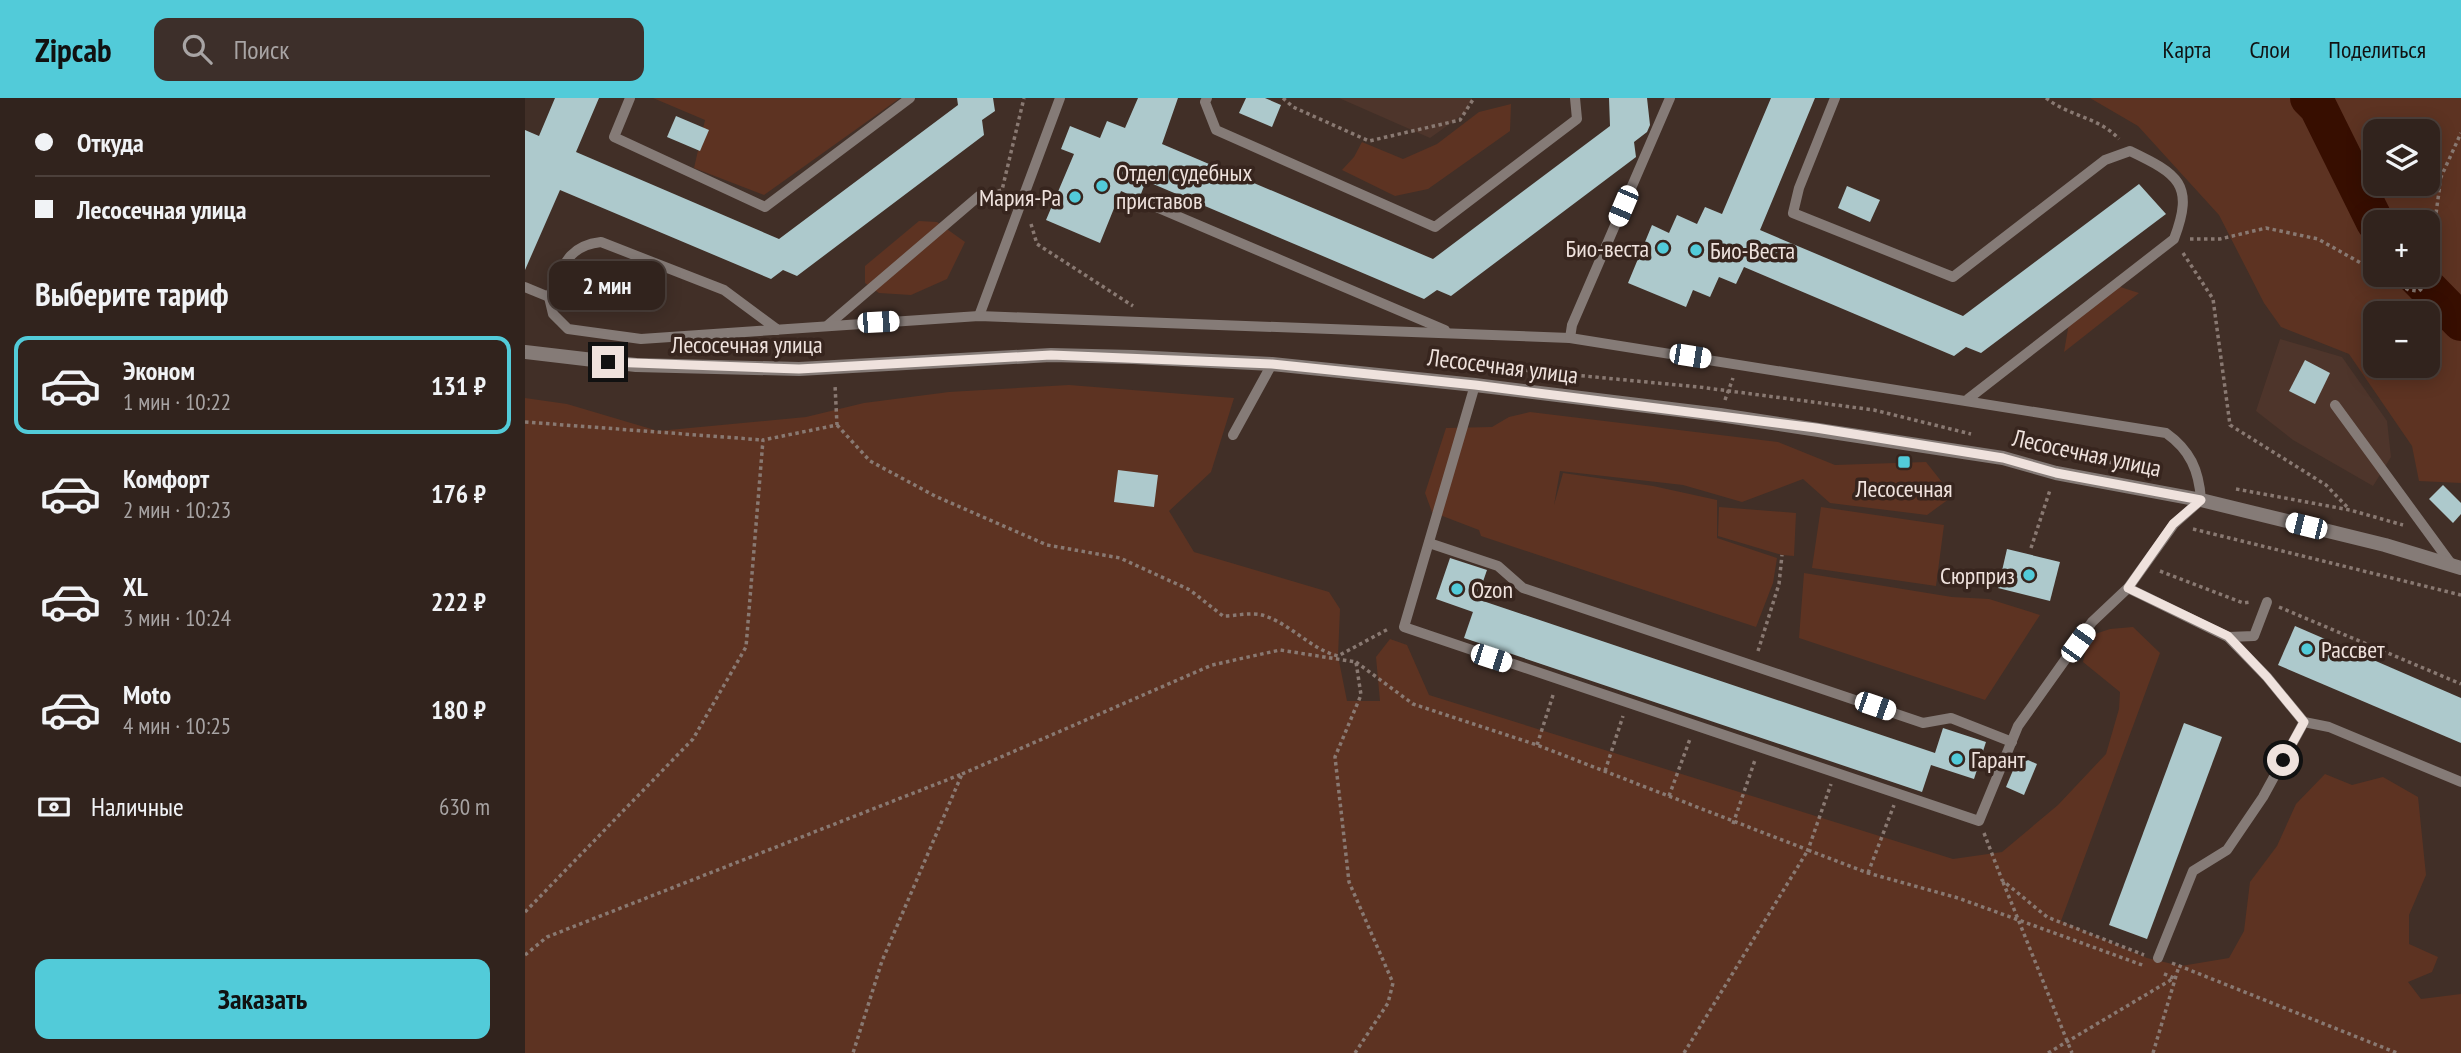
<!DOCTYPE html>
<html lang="ru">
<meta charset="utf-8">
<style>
body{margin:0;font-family:"PT Sans Narrow",sans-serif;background:#3d2f2a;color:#f1f3f6;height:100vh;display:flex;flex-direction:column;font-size:26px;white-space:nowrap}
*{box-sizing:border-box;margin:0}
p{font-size:23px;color:#a8a4a4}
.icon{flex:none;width:38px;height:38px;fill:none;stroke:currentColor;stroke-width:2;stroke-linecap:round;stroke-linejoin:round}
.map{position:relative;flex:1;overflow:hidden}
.sheet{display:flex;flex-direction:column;background:#31231d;width:525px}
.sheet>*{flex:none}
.top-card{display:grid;align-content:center;height:154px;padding:0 35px;background:#31231d}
.controls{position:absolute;left:1838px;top:21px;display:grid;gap:14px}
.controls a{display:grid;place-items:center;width:77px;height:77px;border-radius:14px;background:#31231d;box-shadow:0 4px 18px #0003,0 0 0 2px #4c403b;font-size:35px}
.end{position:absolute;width:32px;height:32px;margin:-16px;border:9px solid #efe2dd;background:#111;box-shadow:0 0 0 4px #111}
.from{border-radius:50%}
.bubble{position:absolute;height:49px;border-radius:14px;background:#31231d;box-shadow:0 4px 18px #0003,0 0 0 2px #4c403b;font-size:23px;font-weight:800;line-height:49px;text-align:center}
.car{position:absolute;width:21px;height:42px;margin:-21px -10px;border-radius:9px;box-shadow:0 0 5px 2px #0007;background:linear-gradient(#fff 24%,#345 0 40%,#fff 0 76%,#345 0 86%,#fff 0)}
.top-card b{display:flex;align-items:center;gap:24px;height:66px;font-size:26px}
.top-card b+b{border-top:2px solid #4c403b}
.top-card i{width:18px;height:18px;background:#f1f3f6}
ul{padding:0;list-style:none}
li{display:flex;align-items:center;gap:21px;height:98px;margin:0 14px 10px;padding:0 21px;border:4px solid transparent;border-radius:14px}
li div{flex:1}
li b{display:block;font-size:26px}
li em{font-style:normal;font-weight:800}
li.current{border-color:#52cbd9}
li>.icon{width:63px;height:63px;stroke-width:1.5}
h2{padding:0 35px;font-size:32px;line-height:84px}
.pay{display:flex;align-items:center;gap:18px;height:77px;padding:0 35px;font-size:26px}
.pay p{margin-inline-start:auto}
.button{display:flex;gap:14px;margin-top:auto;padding:14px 35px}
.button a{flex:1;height:80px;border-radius:14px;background:#52cbd9;color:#111;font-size:28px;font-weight:800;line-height:80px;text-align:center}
header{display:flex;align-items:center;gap:42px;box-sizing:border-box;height:98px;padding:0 35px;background:#52cbd9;color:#111}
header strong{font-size:33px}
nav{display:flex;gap:38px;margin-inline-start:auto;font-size:24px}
.search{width:490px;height:63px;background:#3d2f2a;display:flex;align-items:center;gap:18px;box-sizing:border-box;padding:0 24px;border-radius:14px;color:#a8a4a4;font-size:26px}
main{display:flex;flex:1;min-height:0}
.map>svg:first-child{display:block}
.built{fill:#4e352b}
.green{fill:#5d3322;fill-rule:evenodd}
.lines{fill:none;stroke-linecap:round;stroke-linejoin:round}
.river{stroke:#370e00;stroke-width:38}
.building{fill:#adc9cc}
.path{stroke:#897972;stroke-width:3.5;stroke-dasharray:3.5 3.5;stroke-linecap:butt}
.service{stroke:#857b77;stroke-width:10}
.tertiary{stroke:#857b77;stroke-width:14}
.route{stroke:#efe2dd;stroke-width:9}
.poi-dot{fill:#52cbd9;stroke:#37251e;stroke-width:2.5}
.labels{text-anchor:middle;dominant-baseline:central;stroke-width:7;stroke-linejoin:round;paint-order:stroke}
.poi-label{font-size:24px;fill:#efe2dd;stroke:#37251e;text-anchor:start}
.street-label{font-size:24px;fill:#efe2dd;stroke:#37251e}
</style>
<header>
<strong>Zipcab</strong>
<div class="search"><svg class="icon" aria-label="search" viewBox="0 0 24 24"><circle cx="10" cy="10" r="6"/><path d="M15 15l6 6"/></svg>Поиск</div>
<nav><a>Карта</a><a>Слои</a><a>Поделиться</a></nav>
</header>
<main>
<section class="sheet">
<div class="top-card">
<b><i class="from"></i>Откуда</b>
<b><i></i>Лесосечная улица</b>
</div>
<h2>Выберите тариф</h2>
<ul>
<li class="current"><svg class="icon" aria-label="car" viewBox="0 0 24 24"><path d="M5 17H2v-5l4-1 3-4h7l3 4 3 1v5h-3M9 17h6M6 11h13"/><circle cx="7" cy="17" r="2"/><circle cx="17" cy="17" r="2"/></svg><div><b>Эконом</b><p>1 мин · 10:22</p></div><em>131 ₽</em></li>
<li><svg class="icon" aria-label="car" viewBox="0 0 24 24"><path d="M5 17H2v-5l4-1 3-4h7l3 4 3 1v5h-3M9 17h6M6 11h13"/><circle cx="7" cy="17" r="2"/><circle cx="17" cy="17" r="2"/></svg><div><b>Комфорт</b><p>2 мин · 10:23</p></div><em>176 ₽</em></li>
<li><svg class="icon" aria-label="car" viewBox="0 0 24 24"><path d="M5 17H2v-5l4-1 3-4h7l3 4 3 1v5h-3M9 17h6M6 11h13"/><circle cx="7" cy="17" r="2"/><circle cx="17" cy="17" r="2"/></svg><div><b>XL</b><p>3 мин · 10:24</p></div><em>222 ₽</em></li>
<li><svg class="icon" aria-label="car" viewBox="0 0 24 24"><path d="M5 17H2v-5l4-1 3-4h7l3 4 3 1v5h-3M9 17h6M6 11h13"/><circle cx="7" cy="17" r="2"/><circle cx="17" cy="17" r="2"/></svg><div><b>Moto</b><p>4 мин · 10:25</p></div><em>180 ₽</em></li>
</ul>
<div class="pay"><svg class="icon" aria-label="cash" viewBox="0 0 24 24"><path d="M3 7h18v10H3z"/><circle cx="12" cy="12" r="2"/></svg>Наличные<p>630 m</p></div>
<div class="button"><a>Заказать</a></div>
</section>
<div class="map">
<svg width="1936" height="955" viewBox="0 0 1936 955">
<rect width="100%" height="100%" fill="#412f27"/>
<g class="built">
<path d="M 814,0 L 947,0 L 940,15 L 905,40 Z"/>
<path d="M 1755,241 L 1817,259 L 1862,323 L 1866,359 L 1848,388 L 1768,342 L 1731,313 Z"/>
</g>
<g class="green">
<path d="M 128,0 L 375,0 L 239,97 L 169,70 L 180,22 Z"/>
<path d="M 1565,0 L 1936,0 L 1936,385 L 1894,383 L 1887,348 L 1824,256 L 1756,229 L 1739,205 L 1694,117 L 1613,28 ZM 1902,33 L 1902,86 L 1850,86 L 1850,33 ZM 1850,124 L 1902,124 L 1902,177 L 1850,177 ZM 1850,215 L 1902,215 L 1902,268 L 1850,268 Z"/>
<path d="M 986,6 L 985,33 L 903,91 L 870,98 L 817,72 L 829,59 L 837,44 L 878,61 L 912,46 L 954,14 Z"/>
<path d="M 394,123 L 412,124 L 440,144 L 422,181 L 386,197 L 354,195 L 340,185 L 340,168 Z"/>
<path d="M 1589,187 L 1614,195 L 1539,254 L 1544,225 Z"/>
<path d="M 544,287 L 709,300 L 686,374 L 644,413 L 669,454 L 804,494 L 815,511 L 813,558 L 822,603 L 855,603 L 851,559 L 865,541 L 882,547 L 904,597 L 1428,761 L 1477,754 L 1533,707 L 1581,656 L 1594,611 L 1595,594 L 1558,564 L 1564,538 L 1585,531 L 1608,529 L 1635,555 L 1536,823 L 1622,860 L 1656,868 L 1704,860 L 1719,833 L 1725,784 L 1752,748 L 1771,706 L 1800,676 L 1827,687 L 1858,679 L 1893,699 L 1901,777 L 1884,817 L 1884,846 L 1913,859 L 1907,874 L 1883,884 L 1896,901 L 1936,896 L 1936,955 L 0,955 L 0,300 L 42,306 L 133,333 L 281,319 L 339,305 L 424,294 Z"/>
<path d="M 1005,314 L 1253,344 L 1310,367 L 1401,364 L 1428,398 L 1402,417 L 1305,405 L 1278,381 L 1217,404 L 1158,387 L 1035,373 L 1029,407 L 1038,375 L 1128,388 L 1192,402 L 1192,440 L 1252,460 L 1248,485 L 1231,529 L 956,438 L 954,432 L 907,414 L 900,395 L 921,330 L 967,329 L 984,319 Z"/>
<path d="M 1194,409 L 1271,415 L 1269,458 L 1257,457 L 1193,438 Z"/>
<path d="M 1296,409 L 1419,427 L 1411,488 L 1287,470 Z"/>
<path d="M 1279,475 L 1427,499 L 1464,501 L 1515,517 L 1460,602 L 1274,540 Z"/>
</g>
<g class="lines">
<g class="river">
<path d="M 1784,0 L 1793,9 L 1850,124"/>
<path d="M 1890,177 L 1936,224"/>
</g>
</g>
<g class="building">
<path d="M 30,0 L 74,0 L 51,54 L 254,141 L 433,7 L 432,0 L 468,0 L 470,13 L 457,22 L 459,37 L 272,178 L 258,172 L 246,181 L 35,92 L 0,172 L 0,32 L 14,38 Z"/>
<path d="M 613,0 L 653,0 L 637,46 L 908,161 L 1085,28 L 1084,0 L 1122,0 L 1125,27 L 1122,34 L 1109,44 L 1111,59 L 926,198 L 912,192 L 899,201 L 621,83 L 614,101 L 596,93 L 575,145 L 521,122 L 549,56 L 536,51 L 545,28 L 575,40 L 582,23 L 600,30 Z"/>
<path d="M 721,0 L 740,0 L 756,7 L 747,29 L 714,15 Z"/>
<path d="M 1246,0 L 1290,0 L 1235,132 L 1438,218 L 1614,86 L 1641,116 L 1456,255 L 1441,249 L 1429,258 L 1219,169 L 1211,186 L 1194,179 L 1185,199 L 1168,192 L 1161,209 L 1103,185 L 1127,127 L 1144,135 L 1152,117 L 1172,126 L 1180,109 L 1197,116 Z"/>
<path d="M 151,18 L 184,32 L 175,53 L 142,39 Z"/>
<path d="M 1322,88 L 1355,102 L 1345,124 L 1313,110 Z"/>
<path d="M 1780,262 L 1805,275 L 1790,306 L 1764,293 Z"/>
<path d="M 593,372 L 633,377 L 629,409 L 589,404 Z"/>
<path d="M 1918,387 L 1936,405 L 1936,416 L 1928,425 L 1904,401 Z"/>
<path d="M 1482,451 L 1535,464 L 1525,503 L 1473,490 Z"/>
<path d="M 925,460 L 962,472 L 952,501 L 1410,655 L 1418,630 L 1461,644 L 1449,681 L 1406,667 L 1397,694 L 939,540 L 950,508 L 948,514 L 911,501 Z"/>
<path d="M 1770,528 L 1936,600 L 1936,645 L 1753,567 Z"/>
<path d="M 1659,625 L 1697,639 L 1622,841 L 1584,827 Z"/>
<path d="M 1494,658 L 1512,666 L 1499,697 L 1481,689 Z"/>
</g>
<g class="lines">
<g class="path">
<path d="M 758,0 L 768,9 L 844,43 L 935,22 L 949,0"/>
<path d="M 1521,0 C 1543,18 1574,19 1594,41"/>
<path d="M 466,95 L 477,92 L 499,0"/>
<path d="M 506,126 L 512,146 L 608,208"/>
<path d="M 1665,141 L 1695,141 L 1741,130 L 1793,141 L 1850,173"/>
<path d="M 1658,155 L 1688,201 L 1705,327 L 1801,387 L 1824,411"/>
<path d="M 1856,177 L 1884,192 L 1894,193 L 1908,180 L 1910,123 L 1916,79 L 1936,35"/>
<path d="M 260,251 L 287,251"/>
<path d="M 924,265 L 1174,289 L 1349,312 L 1446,336"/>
<path d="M 1200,302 L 1208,280"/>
<path d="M 0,324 L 238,342"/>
<path d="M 312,327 L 345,363 L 410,398 L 522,447 L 595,460 L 665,492 L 698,518 C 710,518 726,514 737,517 C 765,525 785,551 813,558 L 865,530"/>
<path d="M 1509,349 L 1618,371"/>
<path d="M 1711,391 L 1825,412 L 1878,427"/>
<path d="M 1668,431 L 1936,497"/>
<path d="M 1506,450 L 1525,392"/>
<path d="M 1635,473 L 1718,505 L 1726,504"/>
<path d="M 1754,509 L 1936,586"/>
<path d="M 1233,553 L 1254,486 L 1257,457"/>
<path d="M 831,564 L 888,606 L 1012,647 L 1283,752 L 1306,686"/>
<path d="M 1012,647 L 1029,594"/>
<path d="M 1080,673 L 1098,618"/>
<path d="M 437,676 L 687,567 L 755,552 L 831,564 L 836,597 L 810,659 L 824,784 L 868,885 L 863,905 L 830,955"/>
<path d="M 1144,698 L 1165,641"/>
<path d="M 1208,726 L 1230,662"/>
<path d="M 1459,735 L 1477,782 L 1522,819 L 1619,857"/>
<path d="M 1343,775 L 1369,707"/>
<path d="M 1478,784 L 1547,955"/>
<path d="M 0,814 L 168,641 L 221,549 L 238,342 L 312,327 L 310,287"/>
<path d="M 0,857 L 22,839 L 437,676 L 357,863 L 328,955"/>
<path d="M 1647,865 L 1872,955"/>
<path d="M 1159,955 L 1283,752 L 1343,775 L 1433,800 L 1620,868"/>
<path d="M 1523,955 L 1649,880 L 1637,875"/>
<path d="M 1628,955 L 1654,868"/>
</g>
<g class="service">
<path d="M 105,0 L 89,39 L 240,109 L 385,0"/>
<path d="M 682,0 L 680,4 L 691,32 L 910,129 L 1052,21 L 1050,0"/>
<path d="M 1310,0 L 1274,90 L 1268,115 L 1428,179 L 1580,62 L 1605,53 C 1653,76 1670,86 1649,141 L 1443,301"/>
<path d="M 624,106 L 920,232"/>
<path d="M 0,189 L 24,199"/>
<path d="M 454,218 L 535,0"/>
<path d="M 303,227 L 454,98"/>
<path d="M 253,232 L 199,192 L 76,144 C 41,148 38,170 24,199 L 28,216 L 43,231 L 116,241 L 454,218 L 1045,240 L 1641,335 C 1665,352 1674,372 1676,402 L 1649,426 L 1603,490 L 1703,539 L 1742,579 L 1779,624"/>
<path d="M 1045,240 L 1047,227 L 1145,0"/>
<path d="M 950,287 L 879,529 L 1454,723 L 1493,628 L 1567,524 L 1603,490"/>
<path d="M 1810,307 L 1927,467"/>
<path d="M 708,337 L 747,266"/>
<path d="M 904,445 L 973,468 L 998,490 L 1398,625 L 1426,620 L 1487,644"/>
<path d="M 1703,539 L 1729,538 L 1742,504"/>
<path d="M 1633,860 L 1668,773 L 1702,752 L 1738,699 L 1779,624 L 1804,629 L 1936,684"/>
</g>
<path class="tertiary" d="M 0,254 L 111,267 L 274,271 L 526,257 L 608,259 L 747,266 L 950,287 L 1195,317 L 1478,360 L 1531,375 L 1676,402 L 1860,447 L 1936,470"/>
</g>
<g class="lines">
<path class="route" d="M 83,264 L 274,271 L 526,257 L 747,266 L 950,287 L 1291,330 L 1478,360 L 1531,375 L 1676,402 L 1648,426 L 1603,490 L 1703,538 L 1742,579 L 1779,624 L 1758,662"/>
</g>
<g class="poi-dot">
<circle cx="577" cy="88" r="7"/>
<circle cx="550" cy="99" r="7"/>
<circle cx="1138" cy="150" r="7"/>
<circle cx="1171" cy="152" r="7"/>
<rect x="1372" y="357" width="14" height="14" rx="3.5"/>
<circle cx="1504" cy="477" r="7"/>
<circle cx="932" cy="491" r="7"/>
<circle cx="1782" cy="551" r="7"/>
<circle cx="1432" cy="661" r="7"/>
</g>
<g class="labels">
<g class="poi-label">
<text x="591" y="74">Отдел судебных<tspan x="591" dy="28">приставов</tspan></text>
<text x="536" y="99" text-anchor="end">Мария-Ра</text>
<text x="1124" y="150" text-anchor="end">Био-веста</text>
<text x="1185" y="152">Био-Веста</text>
<text x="1379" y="390" text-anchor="middle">Лесосечная</text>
<text x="1490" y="477" text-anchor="end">Сюрприз</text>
<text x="946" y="491">Ozon</text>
<text x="1796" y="551">Рассвет</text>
<text x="1446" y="661">Гарант</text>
</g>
<g class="street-label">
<text x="222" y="246">Лесосечная улица</text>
<text transform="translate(978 268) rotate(7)">Лесосечная улица</text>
<text transform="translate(1562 355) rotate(12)">Лесосечная улица</text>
</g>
</g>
</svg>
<div class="controls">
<a><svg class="icon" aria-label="layers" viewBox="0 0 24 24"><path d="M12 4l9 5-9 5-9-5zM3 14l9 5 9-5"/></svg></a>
<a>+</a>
<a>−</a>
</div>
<i class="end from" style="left:1758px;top:662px"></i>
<i class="end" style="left:83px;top:264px"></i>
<div class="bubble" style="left:24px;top:163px;width:116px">2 мин</div>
<i class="car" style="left:1098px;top:108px;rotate:203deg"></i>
<i class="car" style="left:353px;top:224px;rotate:87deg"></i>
<i class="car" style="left:1165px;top:258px;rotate:99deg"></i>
<i class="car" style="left:1781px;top:428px;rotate:284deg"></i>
<i class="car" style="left:1553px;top:545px;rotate:36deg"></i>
<i class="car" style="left:966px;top:560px;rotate:108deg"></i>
<i class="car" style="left:1350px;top:608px;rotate:109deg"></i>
</div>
</main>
